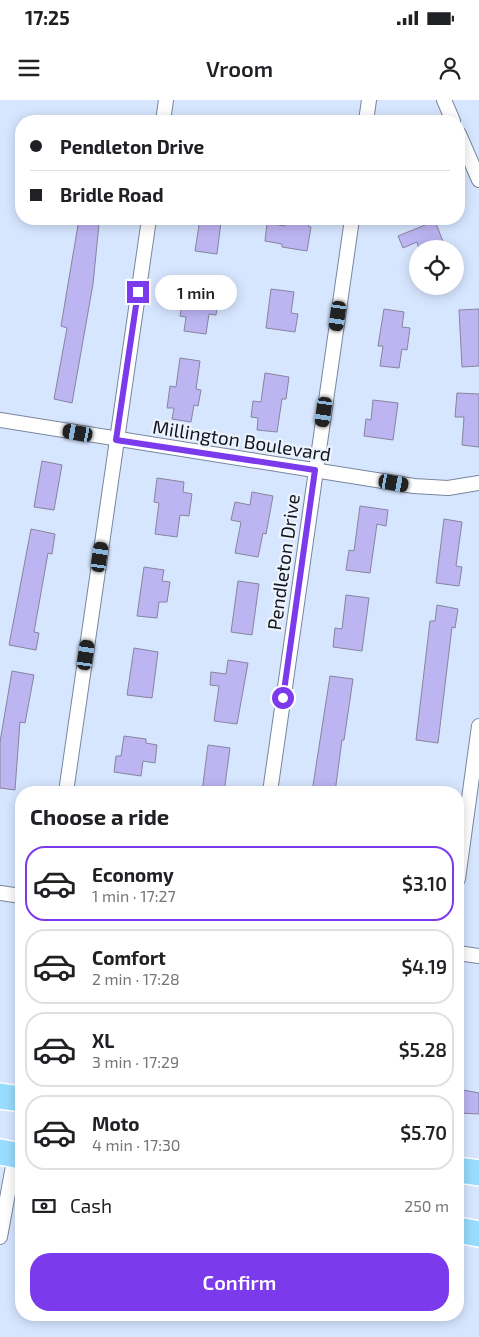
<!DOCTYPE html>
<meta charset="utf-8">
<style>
body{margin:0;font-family:"Exo 2",sans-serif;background:#f2f2f2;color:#202124;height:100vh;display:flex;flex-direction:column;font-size:19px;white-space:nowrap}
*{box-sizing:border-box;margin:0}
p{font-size:16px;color:#757577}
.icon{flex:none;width:28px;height:28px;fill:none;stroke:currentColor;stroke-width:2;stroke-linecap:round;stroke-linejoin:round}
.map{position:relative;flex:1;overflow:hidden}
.drawer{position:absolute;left:15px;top:686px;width:449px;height:535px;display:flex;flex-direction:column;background:#fff;border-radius:20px;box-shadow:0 2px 12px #0003}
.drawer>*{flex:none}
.banner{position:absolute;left:15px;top:15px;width:450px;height:110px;border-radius:20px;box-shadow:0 2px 12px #0003;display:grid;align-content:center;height:110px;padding:0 15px;background:#fff}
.controls{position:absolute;left:409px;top:140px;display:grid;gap:10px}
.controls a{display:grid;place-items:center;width:55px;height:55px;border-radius:50%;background:#fff;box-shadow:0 2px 12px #0003;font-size:25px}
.end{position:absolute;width:22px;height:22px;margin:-11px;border:6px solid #7c3aed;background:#fff;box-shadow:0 0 0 2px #fff}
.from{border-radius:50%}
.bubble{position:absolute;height:35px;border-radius:18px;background:#fff;box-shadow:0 2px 12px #0003;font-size:16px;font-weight:600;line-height:35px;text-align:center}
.car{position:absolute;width:15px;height:30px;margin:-15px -8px;border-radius:6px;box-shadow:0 0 4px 1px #0007;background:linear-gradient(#222 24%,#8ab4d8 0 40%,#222 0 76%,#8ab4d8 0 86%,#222 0)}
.banner b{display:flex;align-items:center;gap:18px;height:48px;font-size:19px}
.banner b+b{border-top:1px solid #e0e0e0}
.banner i{width:12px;height:12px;background:#202124}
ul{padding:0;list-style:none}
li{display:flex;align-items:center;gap:15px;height:75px;margin:0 10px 8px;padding:0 5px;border:2px solid #e0e0e0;border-radius:20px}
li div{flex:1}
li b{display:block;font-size:19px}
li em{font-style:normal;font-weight:600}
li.current{border-color:#7c3aed}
li>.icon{width:45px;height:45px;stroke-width:1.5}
h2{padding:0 15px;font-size:22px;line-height:60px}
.pay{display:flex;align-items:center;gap:12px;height:55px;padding:0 15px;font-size:19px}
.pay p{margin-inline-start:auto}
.button{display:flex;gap:10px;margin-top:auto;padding:10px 15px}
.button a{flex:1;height:58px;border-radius:20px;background:#7c3aed;color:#fff;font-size:20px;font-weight:600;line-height:58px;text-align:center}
.status{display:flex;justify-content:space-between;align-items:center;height:35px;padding:0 25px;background:#fff;direction:ltr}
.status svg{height:14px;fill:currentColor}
header{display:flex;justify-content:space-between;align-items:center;height:65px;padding:0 15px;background:#fff;font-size:22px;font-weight:600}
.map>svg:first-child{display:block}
.building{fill:#bdb5f2;stroke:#87849d}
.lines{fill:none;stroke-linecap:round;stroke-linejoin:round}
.street-casing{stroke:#79869c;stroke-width:16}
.highway-casing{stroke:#fff;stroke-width:28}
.street{stroke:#fff;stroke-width:14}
.highway{stroke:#98ddff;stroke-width:25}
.route{stroke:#7c3aed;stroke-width:6}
.labels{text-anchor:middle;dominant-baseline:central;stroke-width:4.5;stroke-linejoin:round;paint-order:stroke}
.street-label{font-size:19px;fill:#10151e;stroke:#edf3fd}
</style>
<div class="status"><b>17:25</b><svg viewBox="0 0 49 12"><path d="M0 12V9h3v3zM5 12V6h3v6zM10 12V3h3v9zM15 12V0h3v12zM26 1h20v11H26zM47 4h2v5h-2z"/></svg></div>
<header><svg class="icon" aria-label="menu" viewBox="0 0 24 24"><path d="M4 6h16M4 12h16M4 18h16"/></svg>Vroom<svg class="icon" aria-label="person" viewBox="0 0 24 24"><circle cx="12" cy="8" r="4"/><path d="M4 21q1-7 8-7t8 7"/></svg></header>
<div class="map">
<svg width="479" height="1237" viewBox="0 0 479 1237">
<rect width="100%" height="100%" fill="#d7e6ff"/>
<g class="building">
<path d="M 79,119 L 95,119 L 95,124 L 99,124 L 93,184 L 72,303 L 54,299 L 67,228 L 61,226 Z"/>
<path d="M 200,119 L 221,122 L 217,154 L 195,151 Z"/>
<path d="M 286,119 L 309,119 L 308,126 L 311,127 L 307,151 L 282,147 L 282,144 L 265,141 L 267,123 L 285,126 Z"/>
<path d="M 435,121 L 446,149 L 419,149 L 417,142 L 403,148 L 398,136 Z"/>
<path d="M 185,184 L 220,189 L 216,215 L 209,214 L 206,234 L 184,231 L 186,217 L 180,216 Z"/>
<path d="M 271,189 L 294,192 L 291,213 L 298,214 L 295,232 L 266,228 Z"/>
<path d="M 384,209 L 404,212 L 402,227 L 410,228 L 407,250 L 402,249 L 399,268 L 380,266 L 383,246 L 378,246 Z"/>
<path d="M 479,209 L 479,266 L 462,267 L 459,210 Z"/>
<path d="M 180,258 L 200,261 L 196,289 L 201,290 L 198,306 L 194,305 L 191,322 L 172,319 L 174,308 L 167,308 L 170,286 L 176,287 Z"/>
<path d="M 265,273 L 289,277 L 286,299 L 282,299 L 277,332 L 257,330 L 258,318 L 251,317 L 253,301 L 261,302 Z"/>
<path d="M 457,293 L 479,294 L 479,347 L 462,345 L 464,317 L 455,317 Z"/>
<path d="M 373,300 L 398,303 L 393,340 L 364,336 L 366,319 L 371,320 Z"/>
<path d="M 42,361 L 62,365 L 54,410 L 34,407 Z"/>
<path d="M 157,378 L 184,382 L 183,392 L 192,394 L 189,416 L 180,415 L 177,437 L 155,434 L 159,403 L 154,402 Z"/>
<path d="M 252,392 L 273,396 L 266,434 L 263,433 L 258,457 L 235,453 L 241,422 L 231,420 L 235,402 L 250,405 Z"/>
<path d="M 360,406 L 388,410 L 386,426 L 377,424 L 370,473 L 346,470 L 349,450 L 354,451 Z"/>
<path d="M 444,419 L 462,422 L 456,466 L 462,467 L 459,486 L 436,483 Z"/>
<path d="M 31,429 L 55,434 L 52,454 L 48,453 L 34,532 L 39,533 L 36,550 L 9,545 Z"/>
<path d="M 144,467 L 164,470 L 162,481 L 170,482 L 167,502 L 159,502 L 157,518 L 137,516 Z"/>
<path d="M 238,481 L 259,484 L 252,535 L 231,532 Z"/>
<path d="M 346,495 L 369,498 L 362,551 L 333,547 L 335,528 L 342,529 Z"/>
<path d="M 437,505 L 458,509 L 455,528 L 452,527 L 438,643 L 416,640 L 430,521 L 435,521 Z"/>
<path d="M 134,548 L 158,552 L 152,598 L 127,595 Z"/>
<path d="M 228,560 L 248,563 L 237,624 L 214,621 L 219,586 L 210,585 L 211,572 L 226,574 Z"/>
<path d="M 12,571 L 34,575 L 25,623 L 20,622 L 15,690 L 0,688 L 0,642 Z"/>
<path d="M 330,576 L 353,579 L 344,640 L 342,640 L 335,692 L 312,692 Z"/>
<path d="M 124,636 L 146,639 L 146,643 L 157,645 L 155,663 L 143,661 L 141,676 L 114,672 L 116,656 L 121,656 Z"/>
<path d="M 208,645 L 230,648 L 224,692 L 202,692 Z"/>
<path d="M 458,989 L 479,993 L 479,1014 L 458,1013 Z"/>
</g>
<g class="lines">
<g class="street-casing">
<g id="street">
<path d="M 444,0 L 453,21"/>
<path d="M 163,21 L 166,0"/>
<path d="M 366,21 L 369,0"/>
<path d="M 459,34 L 479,80"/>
<path d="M 0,320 L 414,386 L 448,388 L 479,383"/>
<path d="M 66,692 L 149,119"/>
<path d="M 270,692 L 352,119"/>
<path d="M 458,779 L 479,626"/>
<path d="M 0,793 L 21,796"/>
<path d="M 458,853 L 479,856"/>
<path d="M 0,1137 L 15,1055"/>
</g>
</g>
<g class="highway-casing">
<g id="highway">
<path d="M 0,996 L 21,999"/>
<path d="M 0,1052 L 21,1056"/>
<path d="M 458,1070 L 479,1073"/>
<path d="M 458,1130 L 479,1134"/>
</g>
</g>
<use href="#street" class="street"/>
<use href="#highway" class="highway"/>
</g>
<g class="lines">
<path class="route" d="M 138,192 L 116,340 L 315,370 L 283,598"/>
</g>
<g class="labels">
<g class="street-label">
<text transform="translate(242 340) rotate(9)">Millington Boulevard</text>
<text transform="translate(283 462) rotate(-82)">Pendleton Drive</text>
</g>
</g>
</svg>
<div class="controls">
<a><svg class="icon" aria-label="locate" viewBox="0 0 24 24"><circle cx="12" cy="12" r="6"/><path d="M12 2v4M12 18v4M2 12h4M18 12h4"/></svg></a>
</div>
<i class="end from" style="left:283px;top:598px"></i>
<i class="end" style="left:138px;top:192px"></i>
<div class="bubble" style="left:155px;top:175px;width:82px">1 min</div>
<i class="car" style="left:338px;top:216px;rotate:188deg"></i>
<i class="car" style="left:324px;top:312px;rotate:188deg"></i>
<i class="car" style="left:78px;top:333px;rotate:280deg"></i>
<i class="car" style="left:394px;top:383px;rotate:100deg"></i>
<i class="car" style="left:100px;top:457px;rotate:8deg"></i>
<i class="car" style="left:86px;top:555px;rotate:8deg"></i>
<div class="banner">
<b><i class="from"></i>Pendleton Drive</b>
<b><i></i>Bridle Road</b>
</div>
<section class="drawer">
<h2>Choose a ride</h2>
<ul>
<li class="current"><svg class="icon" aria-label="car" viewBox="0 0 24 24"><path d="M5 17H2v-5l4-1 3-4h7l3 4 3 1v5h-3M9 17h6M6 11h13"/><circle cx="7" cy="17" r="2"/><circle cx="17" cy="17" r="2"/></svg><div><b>Economy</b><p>1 min · 17:27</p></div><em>$3.10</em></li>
<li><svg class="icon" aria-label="car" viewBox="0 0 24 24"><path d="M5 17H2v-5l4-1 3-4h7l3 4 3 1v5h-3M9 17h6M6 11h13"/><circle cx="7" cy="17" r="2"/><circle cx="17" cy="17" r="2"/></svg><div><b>Comfort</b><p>2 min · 17:28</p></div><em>$4.19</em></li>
<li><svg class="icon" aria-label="car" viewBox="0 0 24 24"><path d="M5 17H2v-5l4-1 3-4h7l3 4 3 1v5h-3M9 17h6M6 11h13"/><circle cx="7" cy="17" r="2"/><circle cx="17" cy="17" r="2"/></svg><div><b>XL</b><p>3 min · 17:29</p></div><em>$5.28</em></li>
<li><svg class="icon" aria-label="car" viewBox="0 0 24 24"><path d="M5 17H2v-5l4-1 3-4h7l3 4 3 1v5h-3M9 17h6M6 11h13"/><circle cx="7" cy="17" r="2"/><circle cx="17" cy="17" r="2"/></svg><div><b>Moto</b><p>4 min · 17:30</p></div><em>$5.70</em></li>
</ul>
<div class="pay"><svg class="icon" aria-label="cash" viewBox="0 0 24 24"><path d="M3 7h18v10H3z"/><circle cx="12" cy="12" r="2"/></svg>Cash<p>250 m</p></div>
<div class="button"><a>Confirm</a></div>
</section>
</div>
